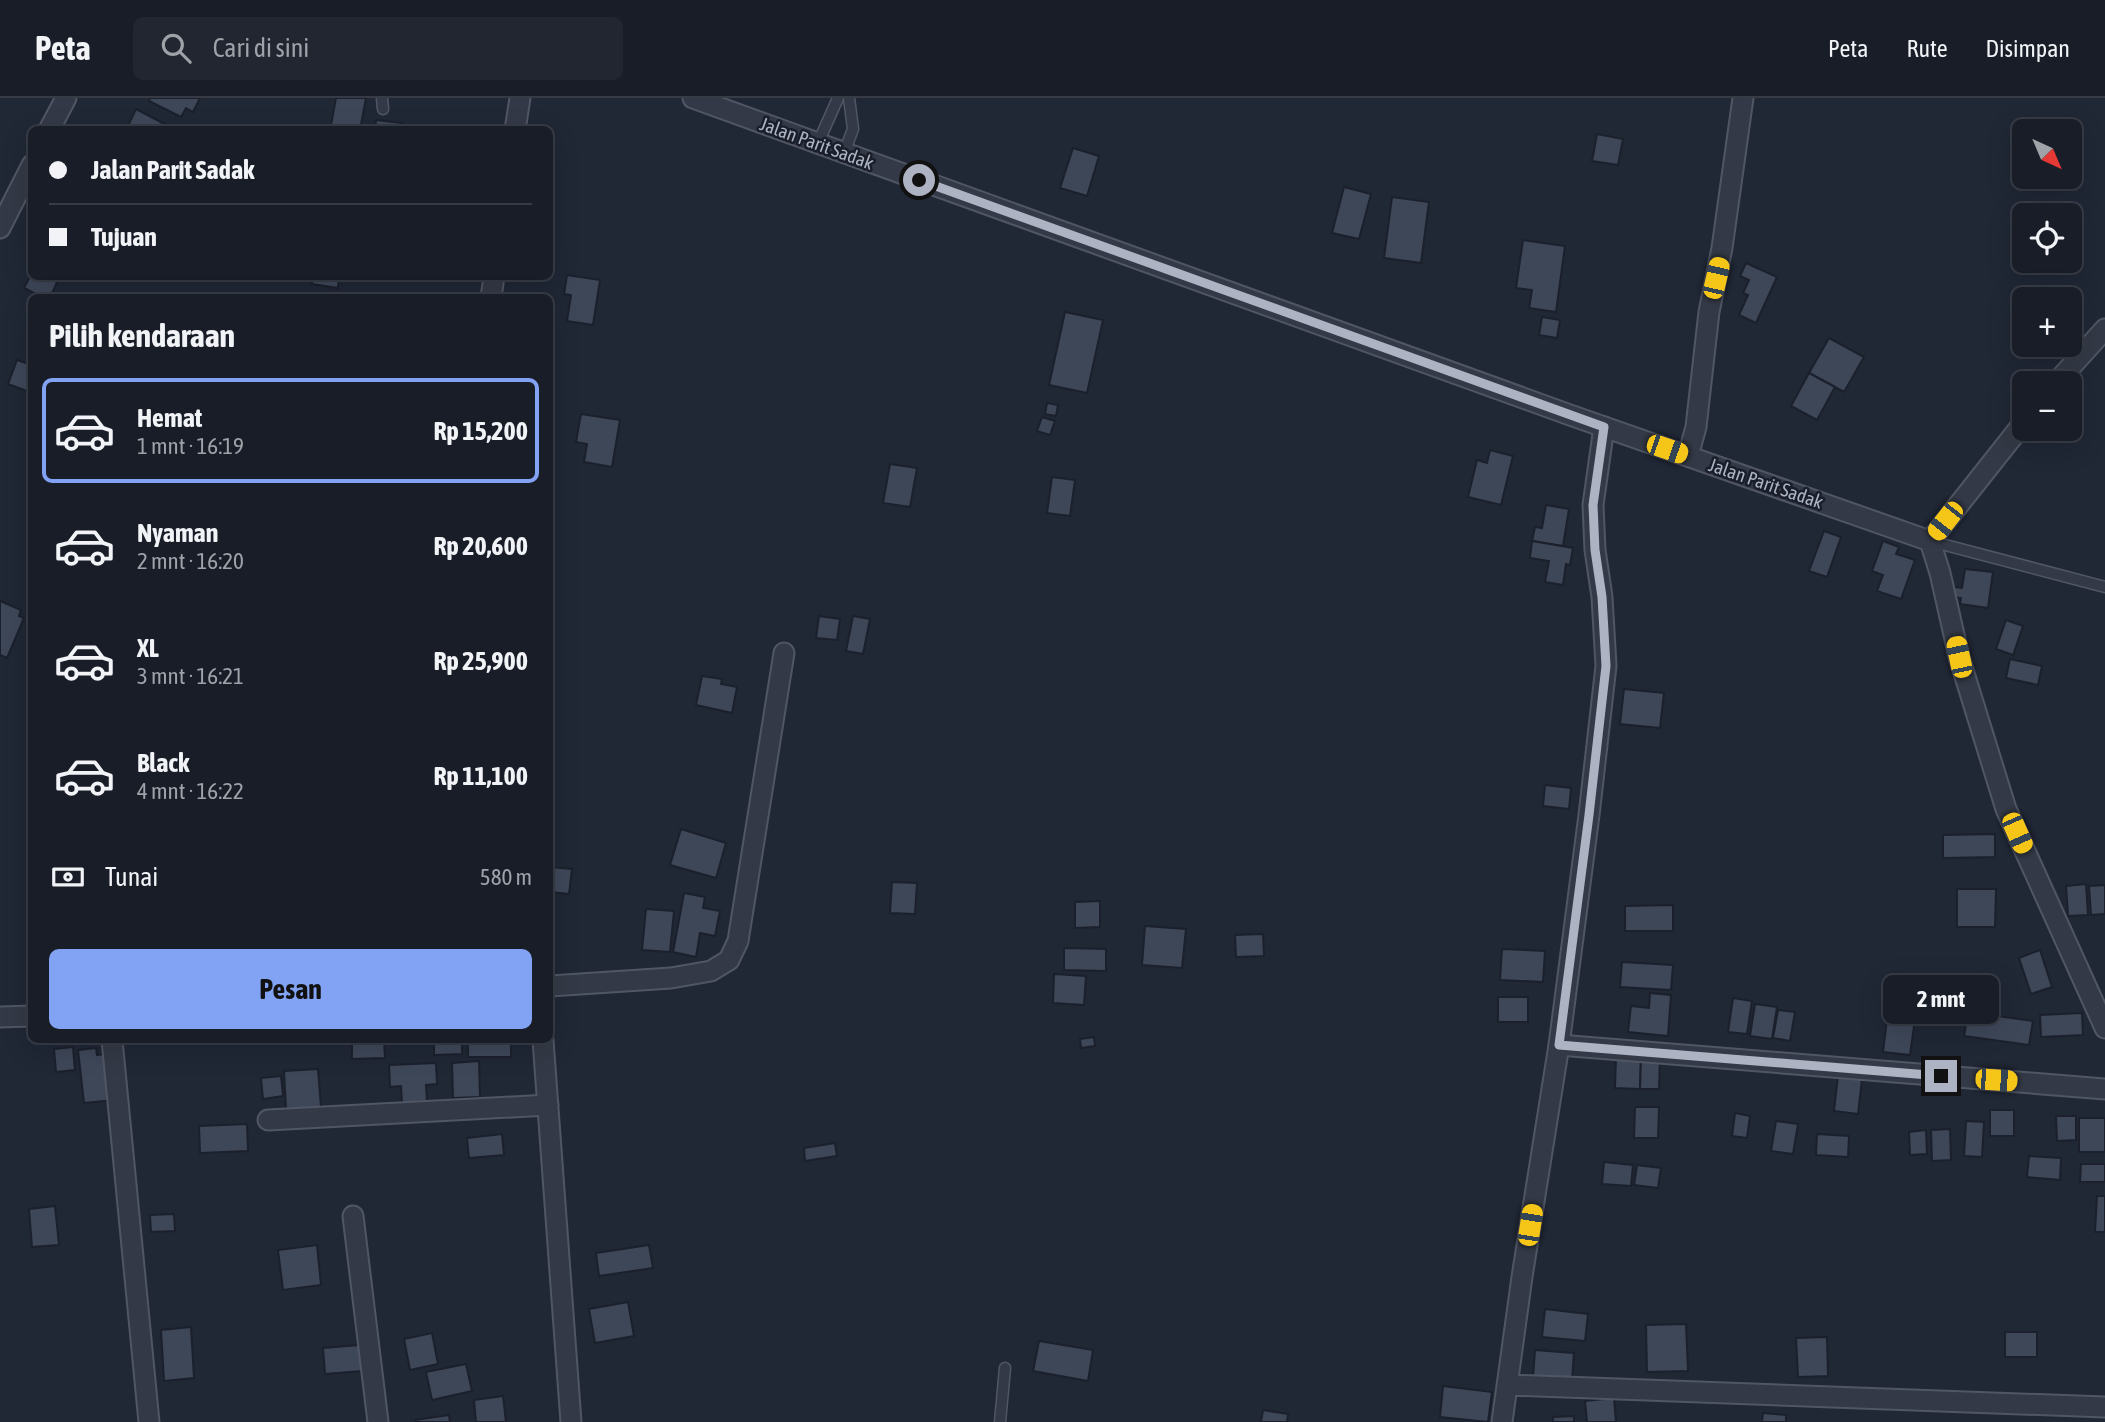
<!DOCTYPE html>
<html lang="id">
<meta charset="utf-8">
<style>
body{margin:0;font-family:"Asap Condensed",sans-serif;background:#212630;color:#f1f3f6;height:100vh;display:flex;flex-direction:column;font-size:26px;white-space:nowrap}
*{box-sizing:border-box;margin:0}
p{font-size:23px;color:#9fa2a8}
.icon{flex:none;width:38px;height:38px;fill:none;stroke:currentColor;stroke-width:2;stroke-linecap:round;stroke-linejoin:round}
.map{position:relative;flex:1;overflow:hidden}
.drawer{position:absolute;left:28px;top:196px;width:525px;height:749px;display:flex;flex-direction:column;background:#181d28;border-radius:10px;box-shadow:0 7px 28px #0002,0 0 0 2px #363b45}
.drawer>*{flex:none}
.banner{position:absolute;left:28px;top:28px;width:525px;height:154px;border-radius:10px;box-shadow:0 7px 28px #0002,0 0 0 2px #363b45;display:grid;align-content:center;height:154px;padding:0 21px;background:#181d28}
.needle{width:46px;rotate:136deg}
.tools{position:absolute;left:2012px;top:21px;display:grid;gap:14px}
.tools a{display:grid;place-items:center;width:70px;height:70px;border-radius:10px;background:#181d28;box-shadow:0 7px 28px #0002,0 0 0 2px #363b45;font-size:35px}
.end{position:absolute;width:32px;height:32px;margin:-16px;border:9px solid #adb3c3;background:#111;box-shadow:0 0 0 4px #111}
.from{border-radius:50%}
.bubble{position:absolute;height:49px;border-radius:10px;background:#181d28;box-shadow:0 7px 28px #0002,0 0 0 2px #363b45;font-size:23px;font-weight:700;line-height:49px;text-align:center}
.car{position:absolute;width:21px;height:42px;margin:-21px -10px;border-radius:9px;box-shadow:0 0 5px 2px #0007;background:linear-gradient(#f5c518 24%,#345 0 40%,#f5c518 0 76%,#345 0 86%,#f5c518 0)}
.banner b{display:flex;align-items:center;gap:24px;height:66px;font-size:26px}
.banner b+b{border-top:2px solid #363b45}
.banner i{width:18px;height:18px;background:#f1f3f6}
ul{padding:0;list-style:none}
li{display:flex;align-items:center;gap:21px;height:105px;margin:0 14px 10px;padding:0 7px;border:4px solid transparent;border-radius:10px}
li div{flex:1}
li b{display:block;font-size:26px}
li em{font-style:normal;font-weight:700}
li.on{border-color:#82a3f3}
li>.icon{width:63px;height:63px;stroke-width:1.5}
h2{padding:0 21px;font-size:32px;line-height:84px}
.pay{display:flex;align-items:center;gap:18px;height:77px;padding:0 21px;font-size:26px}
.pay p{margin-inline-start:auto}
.primary-button{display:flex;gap:14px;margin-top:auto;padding:14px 21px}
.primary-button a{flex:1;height:80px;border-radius:10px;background:#82a3f3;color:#111;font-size:28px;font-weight:700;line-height:80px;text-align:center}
header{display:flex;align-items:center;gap:42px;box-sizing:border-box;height:98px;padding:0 35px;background:#181d28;border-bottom:2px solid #363b45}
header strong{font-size:33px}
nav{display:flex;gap:38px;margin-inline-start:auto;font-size:24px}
.search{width:490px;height:63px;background:#212630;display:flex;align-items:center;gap:18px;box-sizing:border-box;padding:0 24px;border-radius:10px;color:#9fa2a8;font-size:26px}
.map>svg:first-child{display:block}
.building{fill:#3e4758;stroke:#1b202c;stroke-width:2}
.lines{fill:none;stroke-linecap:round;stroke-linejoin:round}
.service-casing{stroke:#515664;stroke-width:13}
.minor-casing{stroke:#515664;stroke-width:23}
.service{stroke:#333946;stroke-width:10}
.minor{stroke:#333946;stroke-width:19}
.route{stroke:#adb3c3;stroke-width:9}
.labels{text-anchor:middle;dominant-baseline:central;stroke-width:5;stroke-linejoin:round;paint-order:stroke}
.street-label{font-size:19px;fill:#adb3c3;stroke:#191e2a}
</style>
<header>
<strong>Peta</strong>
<div class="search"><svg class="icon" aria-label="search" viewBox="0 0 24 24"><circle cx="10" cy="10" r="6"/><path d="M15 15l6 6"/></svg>Cari di sini</div>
<nav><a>Peta</a><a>Rute</a><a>Disimpan</a></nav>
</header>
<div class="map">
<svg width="2105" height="1324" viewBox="0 0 2105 1324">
<rect width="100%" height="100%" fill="#202735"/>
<g class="building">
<path d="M 150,0 L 200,0 L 193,14 L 186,10 L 181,19 L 149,3 Z"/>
<path d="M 336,0 L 366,0 L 360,32 L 330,32 Z"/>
<path d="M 136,11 L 176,32 L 126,32 Z"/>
<path d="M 376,22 L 402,25 L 401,32 L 375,32 Z"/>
<path d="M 1597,36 L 1623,41 L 1618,67 L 1592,63 Z"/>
<path d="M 1073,50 L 1099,58 L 1087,98 L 1060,90 Z"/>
<path d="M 1344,89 L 1371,96 L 1359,141 L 1332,135 Z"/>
<path d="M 1392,99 L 1429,104 L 1421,165 L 1384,160 Z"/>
<path d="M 1523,142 L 1565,148 L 1556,214 L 1529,210 L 1532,192 L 1516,190 Z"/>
<path d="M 1746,165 L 1777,179 L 1756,225 L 1739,217 L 1748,197 L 1743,195 L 1749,182 L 1740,178 Z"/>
<path d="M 32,175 L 32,178 L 52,178 L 58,182 L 50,200 L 44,200 L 24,190 Z"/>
<path d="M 567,177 L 600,182 L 593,227 L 567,223 L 571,197 L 564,196 Z"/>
<path d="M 313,178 L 339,178 L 338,190 L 312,186 Z"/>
<path d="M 1065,214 L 1103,222 L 1087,295 L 1049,287 Z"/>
<path d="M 1542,219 L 1560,222 L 1557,240 L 1539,237 Z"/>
<path d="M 1829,240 L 1864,259 L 1844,294 L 1809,275 Z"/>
<path d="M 17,262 L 32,267 L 32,295 L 8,286 Z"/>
<path d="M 1809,275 L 1835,289 L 1817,322 L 1791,308 Z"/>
<path d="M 1047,305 L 1058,307 L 1056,318 L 1045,316 Z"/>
<path d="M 581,316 L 620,322 L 612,369 L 584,364 L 587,346 L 576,344 Z"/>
<path d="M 1042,319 L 1055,323 L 1050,337 L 1037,333 Z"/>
<path d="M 1490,352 L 1513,358 L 1501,407 L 1468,399 L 1477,362 L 1487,365 Z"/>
<path d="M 890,366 L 917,370 L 910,409 L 883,405 Z"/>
<path d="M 1052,379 L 1075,382 L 1070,418 L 1047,415 Z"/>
<path d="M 1546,407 L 1569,411 L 1563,448 L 1532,443 L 1535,429 L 1542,430 Z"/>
<path d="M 1824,433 L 1841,439 L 1827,479 L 1809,473 Z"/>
<path d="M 1532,443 L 1573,450 L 1570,467 L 1566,466 L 1563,487 L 1545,484 L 1549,463 L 1530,460 Z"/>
<path d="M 1883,443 L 1899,449 L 1896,456 L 1915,462 L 1901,501 L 1877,493 L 1883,477 L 1872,473 Z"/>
<path d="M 1965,471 L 1993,474 L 1988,510 L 1960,506 L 1961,500 L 1953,499 L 1954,489 L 1962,490 Z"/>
<path d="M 0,503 L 21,512 L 19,518 L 24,520 L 7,560 L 0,557 Z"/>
<path d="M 819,518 L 840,521 L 837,542 L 816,540 Z"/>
<path d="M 853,518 L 870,521 L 863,556 L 846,553 Z"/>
<path d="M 2006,522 L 2023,528 L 2013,557 L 1996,551 Z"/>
<path d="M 2010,561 L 2042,568 L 2038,587 L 2006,580 Z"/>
<path d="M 702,578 L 722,581 L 721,586 L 737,589 L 732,615 L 696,607 Z"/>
<path d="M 1624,591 L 1664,595 L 1660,630 L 1620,626 Z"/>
<path d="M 1545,687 L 1571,690 L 1569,711 L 1543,708 Z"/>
<path d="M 681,731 L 726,745 L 716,780 L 670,767 Z"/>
<path d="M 1995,736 L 1995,759 L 1943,760 L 1943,737 Z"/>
<path d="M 550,769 L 572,771 L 569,796 L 550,794 Z"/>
<path d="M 892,784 L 917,785 L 915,816 L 890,815 Z"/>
<path d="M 2086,786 L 2088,817 L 2068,818 L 2066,788 Z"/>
<path d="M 2105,787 L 2105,816 L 2091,817 L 2089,788 Z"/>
<path d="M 1957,791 L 1996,791 L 1995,829 L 1957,829 Z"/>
<path d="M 684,795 L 705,799 L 703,810 L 720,813 L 715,838 L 700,835 L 696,859 L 673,854 Z"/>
<path d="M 1100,803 L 1100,829 L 1075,830 L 1075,804 Z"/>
<path d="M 1673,807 L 1673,833 L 1625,833 L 1625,808 Z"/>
<path d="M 646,811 L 674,813 L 670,854 L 642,852 Z"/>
<path d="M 1145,828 L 1186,831 L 1182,870 L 1142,867 Z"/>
<path d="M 1263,836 L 1264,858 L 1236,859 L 1235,837 Z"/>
<path d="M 1064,850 L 1106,851 L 1106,873 L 1064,872 Z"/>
<path d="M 1502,851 L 1545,853 L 1543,884 L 1500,882 Z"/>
<path d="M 2040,852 L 2052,889 L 2031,896 L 2019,860 Z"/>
<path d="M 1622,864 L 1673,867 L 1671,892 L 1620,889 Z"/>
<path d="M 1054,876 L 1086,878 L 1084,907 L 1053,905 Z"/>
<path d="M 1650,895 L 1671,897 L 1668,938 L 1628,934 L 1631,908 L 1649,910 Z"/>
<path d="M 1890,897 L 1918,900 L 1910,957 L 1883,954 Z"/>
<rect x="1498" y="899" width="30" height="25"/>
<path d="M 1733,900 L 1752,903 L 1747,936 L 1728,934 Z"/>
<path d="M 1755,906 L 1777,909 L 1772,941 L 1750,938 Z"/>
<path d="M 1778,912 L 1795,914 L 1790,943 L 1773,940 Z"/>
<path d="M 1968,914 L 2033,923 L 2029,947 L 1964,938 Z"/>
<path d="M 2082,915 L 2083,937 L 2041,939 L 2040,917 Z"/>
<path d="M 1094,939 L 1095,948 L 1081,950 L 1080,941 Z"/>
<path d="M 352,942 L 384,942 L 385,960 L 352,961 Z"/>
<path d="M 434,942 L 462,942 L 462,956 L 434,957 Z"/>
<rect x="468" y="942" width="43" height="17"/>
<path d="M 73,949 L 75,972 L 56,974 L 54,951 Z"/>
<path d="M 96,950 L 97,957 L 110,955 L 115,1002 L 84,1005 L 78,952 Z"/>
<path d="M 1616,958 L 1641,959 L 1640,991 L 1615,990 Z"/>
<path d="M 1641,959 L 1660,959 L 1659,991 L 1640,991 Z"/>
<path d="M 479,963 L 480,999 L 453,1000 L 452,965 Z"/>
<path d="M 436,965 L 437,986 L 426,987 L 427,1003 L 402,1005 L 401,988 L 390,989 L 389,967 Z"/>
<path d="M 318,971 L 321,1009 L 286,1011 L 284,973 Z"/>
<path d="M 281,978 L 283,998 L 263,1001 L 261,980 Z"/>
<path d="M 1838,978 L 1862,981 L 1858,1016 L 1834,1013 Z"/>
<path d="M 1635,1009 L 1659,1009 L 1658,1040 L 1634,1040 Z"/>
<rect x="1990" y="1012" width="24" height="26"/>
<path d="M 1735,1015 L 1750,1018 L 1747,1040 L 1732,1038 Z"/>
<path d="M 2056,1018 L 2076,1018 L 2076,1042 L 2057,1043 Z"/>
<rect x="2079" y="1020" width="26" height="34"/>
<path d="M 1776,1023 L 1798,1026 L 1793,1056 L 1771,1053 Z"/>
<path d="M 1966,1023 L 1984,1024 L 1982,1059 L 1964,1058 Z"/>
<path d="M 247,1026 L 248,1053 L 200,1055 L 199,1028 Z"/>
<path d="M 1950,1031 L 1951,1062 L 1932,1063 L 1931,1032 Z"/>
<path d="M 1926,1032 L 1927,1056 L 1910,1057 L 1909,1034 Z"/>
<path d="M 502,1036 L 504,1057 L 469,1060 L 467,1040 Z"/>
<path d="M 1817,1036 L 1849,1038 L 1848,1059 L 1816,1057 Z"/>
<path d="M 835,1045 L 837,1058 L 805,1063 L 804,1050 Z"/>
<path d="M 2029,1058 L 2061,1060 L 2060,1082 L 2027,1079 Z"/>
<path d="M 1604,1064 L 1633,1067 L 1631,1088 L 1602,1086 Z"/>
<path d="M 2081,1066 L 2105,1066 L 2105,1084 L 2080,1084 Z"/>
<path d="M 1637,1067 L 1661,1070 L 1658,1090 L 1634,1087 Z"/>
<path d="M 2097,1098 L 2105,1098 L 2105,1134 L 2095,1134 Z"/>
<path d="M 55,1108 L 59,1147 L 32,1149 L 29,1111 Z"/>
<path d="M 174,1116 L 175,1133 L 151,1134 L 150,1117 Z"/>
<path d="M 317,1147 L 321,1187 L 283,1192 L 278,1152 Z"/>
<path d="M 649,1147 L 653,1170 L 599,1178 L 596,1155 Z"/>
<path d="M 628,1204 L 634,1238 L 595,1245 L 589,1211 Z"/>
<path d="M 1545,1211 L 1588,1216 L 1585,1243 L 1542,1239 Z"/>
<path d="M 1686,1226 L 1688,1273 L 1647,1274 L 1646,1227 Z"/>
<path d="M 191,1229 L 194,1280 L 164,1283 L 161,1232 Z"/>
<rect x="2005" y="1234" width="32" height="25"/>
<path d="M 432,1235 L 438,1266 L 410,1272 L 404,1241 Z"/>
<path d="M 1827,1239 L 1828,1278 L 1798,1279 L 1796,1240 Z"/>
<path d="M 1039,1243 L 1093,1252 L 1088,1283 L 1033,1273 Z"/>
<path d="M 360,1247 L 362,1273 L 325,1276 L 323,1250 Z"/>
<path d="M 1535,1252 L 1574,1255 L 1572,1282 L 1533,1279 Z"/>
<path d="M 466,1266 L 472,1293 L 432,1302 L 426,1274 Z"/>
<path d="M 1443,1288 L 1492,1294 L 1488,1324 L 1440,1319 Z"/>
<path d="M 503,1298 L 506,1324 L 476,1324 L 474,1302 Z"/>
<path d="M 1614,1300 L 1616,1324 L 1587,1324 L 1585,1303 Z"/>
<path d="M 1263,1312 L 1288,1316 L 1287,1324 L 1261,1324 Z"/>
<path d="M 1763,1315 L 1786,1317 L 1786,1324 L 1762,1324 Z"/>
<path d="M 449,1317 L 450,1324 L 416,1324 L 415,1322 Z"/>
<path d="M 1574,1318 L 1574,1324 L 1553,1324 L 1553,1319 Z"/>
</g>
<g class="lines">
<g class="service-casing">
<g id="service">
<path d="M 382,0 L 383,11"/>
<path d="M 818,45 L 838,0"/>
<path d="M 844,55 L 853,31 L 849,0"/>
<path d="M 1930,443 L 2105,489"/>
<path d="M 1000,1324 L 1005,1270"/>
</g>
</g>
<g class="minor-casing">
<g id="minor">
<path d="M 693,0 L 1570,317 L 1930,443"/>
<path d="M 49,32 L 66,0"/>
<path d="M 515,32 L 520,0"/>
<path d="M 0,130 L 32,67"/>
<path d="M 491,200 L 494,178"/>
<path d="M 2056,285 L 2105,231"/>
<path d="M 2025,323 L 1930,443 L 1940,475 L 1959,559 L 2006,711 L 2105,930"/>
<path d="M 1688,358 L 1696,329 L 1709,214 L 1722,150 L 1743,0"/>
<path d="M 550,888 L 671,880 L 711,873 L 729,862 L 738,843 L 784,555"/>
<path d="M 0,919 L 32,918"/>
<path d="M 112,942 L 149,1324"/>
<path d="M 543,942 L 571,1324"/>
<path d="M 1559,947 L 2105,991"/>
<path d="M 268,1022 L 548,1007"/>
<path d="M 353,1118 L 378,1324"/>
<path d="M 1508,1287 L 2105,1309"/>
<path d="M 1502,1324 L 1522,1179 L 1559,947 L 1589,717 L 1606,568 L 1602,499 L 1595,452 L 1593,407 L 1604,329"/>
</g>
</g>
<use href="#service" class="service"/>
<use href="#minor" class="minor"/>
</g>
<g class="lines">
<path class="route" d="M 919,82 L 1604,329 L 1593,407 L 1595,452 L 1602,499 L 1606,568 L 1589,717 L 1559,947 L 1941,978"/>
</g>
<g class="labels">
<g class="street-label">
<text transform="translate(817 45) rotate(20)">Jalan Parit Sadak</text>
<text transform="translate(1766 385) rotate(19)">Jalan Parit Sadak</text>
</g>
</g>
</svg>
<div class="tools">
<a><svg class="needle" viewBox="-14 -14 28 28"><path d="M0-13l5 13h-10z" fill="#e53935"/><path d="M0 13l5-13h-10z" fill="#9fa2a8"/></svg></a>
<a><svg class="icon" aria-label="locate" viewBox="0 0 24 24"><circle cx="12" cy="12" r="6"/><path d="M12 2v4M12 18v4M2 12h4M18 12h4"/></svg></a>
<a>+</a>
<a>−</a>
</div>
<i class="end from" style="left:919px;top:82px"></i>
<i class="end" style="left:1941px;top:978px"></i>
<div class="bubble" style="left:1883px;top:877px;width:116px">2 mnt</div>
<i class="car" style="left:1716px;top:180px;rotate:13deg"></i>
<i class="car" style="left:1667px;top:351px;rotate:109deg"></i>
<i class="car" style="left:1945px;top:423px;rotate:218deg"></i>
<i class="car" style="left:1959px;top:559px;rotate:348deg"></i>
<i class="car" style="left:2017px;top:735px;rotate:156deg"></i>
<i class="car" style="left:1996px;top:982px;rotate:94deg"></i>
<i class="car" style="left:1530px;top:1127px;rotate:9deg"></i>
<div class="banner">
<b><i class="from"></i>Jalan Parit Sadak</b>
<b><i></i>Tujuan</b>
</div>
<section class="drawer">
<h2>Pilih kendaraan</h2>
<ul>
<li class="on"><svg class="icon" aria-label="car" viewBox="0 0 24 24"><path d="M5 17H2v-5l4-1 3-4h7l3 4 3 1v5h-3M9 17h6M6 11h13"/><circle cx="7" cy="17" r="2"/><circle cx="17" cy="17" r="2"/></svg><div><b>Hemat</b><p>1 mnt · 16:19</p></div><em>Rp 15,200</em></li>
<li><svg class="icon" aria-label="car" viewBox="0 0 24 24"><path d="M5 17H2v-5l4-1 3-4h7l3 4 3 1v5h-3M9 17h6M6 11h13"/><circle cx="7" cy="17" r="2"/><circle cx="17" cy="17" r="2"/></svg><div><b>Nyaman</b><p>2 mnt · 16:20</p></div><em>Rp 20,600</em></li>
<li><svg class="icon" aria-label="car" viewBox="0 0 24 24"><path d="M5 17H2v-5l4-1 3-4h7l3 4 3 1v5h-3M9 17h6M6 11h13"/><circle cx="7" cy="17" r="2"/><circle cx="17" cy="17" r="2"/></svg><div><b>XL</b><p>3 mnt · 16:21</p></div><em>Rp 25,900</em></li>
<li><svg class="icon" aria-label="car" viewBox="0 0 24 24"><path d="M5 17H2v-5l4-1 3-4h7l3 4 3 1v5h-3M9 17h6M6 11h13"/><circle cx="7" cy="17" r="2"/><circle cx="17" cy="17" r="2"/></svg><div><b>Black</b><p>4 mnt · 16:22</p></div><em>Rp 11,100</em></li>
</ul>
<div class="pay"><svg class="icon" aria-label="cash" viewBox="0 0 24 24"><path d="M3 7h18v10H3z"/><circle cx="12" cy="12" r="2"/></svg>Tunai<p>580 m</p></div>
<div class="primary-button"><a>Pesan</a></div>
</section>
</div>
